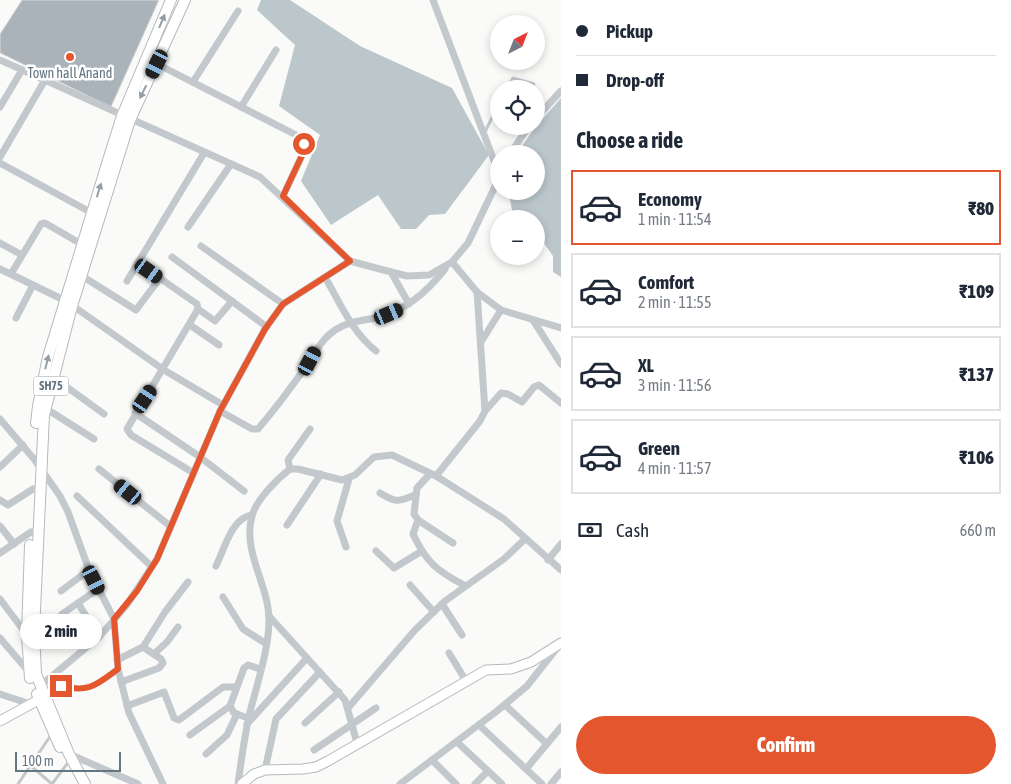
<!DOCTYPE html>
<meta charset="utf-8">
<style>
body{margin:0;font-family:"Asap Condensed",sans-serif;background:#f6f6f7;color:#1f2937;height:100vh;display:flex;flex-direction:column;font-size:19px;white-space:nowrap}
*{box-sizing:border-box;margin:0}
p{font-size:16px;color:#747a83}
.icon{flex:none;width:28px;height:28px;fill:none;stroke:currentColor;stroke-width:2;stroke-linecap:round;stroke-linejoin:round}
.map{position:relative;flex:1;overflow:hidden}
.details{display:flex;flex-direction:column;background:#fff;width:450px}
.details>*{flex:none}
.hud{display:grid;align-content:center;height:110px;padding:0 15px;background:#fff}
.needle{width:32px;rotate:42deg}
.tools{position:absolute;left:490px;top:15px;display:grid;gap:10px}
.tools a{display:grid;place-items:center;width:55px;height:55px;border-radius:50%;background:#fff;box-shadow:0 2px 8px #0003;font-size:25px}
.scale{position:absolute;left:15px;bottom:12px;width:106px;box-sizing:border-box;padding-left:5px;border:2px solid #657683;border-top:0;font-size:14px;line-height:18px;white-space:nowrap;color:#657683;-webkit-text-stroke:4px #fff;paint-order:stroke}
.end{position:absolute;width:22px;height:22px;margin:-11px;border:6px solid #e4572e;background:#fff;box-shadow:0 0 0 2px #fff}
.from{border-radius:50%}
.bubble{position:absolute;height:35px;border-radius:18px;background:#fff;box-shadow:0 2px 8px #0003;font-size:16px;font-weight:800;line-height:35px;text-align:center}
.car{position:absolute;width:15px;height:30px;margin:-15px -8px;border-radius:6px;box-shadow:0 0 4px 1px #0007;background:linear-gradient(#222 24%,#8ab4d8 0 40%,#222 0 76%,#8ab4d8 0 86%,#222 0)}
.hud b{display:flex;align-items:center;gap:18px;height:48px;font-size:19px}
.hud b+b{border-top:1px solid #e0e1e3}
.hud i{width:12px;height:12px;background:#1f2937}
ul{padding:0;list-style:none}
li{display:flex;align-items:center;gap:15px;height:75px;margin:0 10px 8px;padding:0 5px;border:2px solid #e0e1e3;border-radius:0px}
li div{flex:1}
li b{display:block;font-size:19px}
li em{font-style:normal;font-weight:800}
li.current{border-color:#e4572e}
li>.icon{width:45px;height:45px;stroke-width:1.5}
h2{padding:0 15px;font-size:22px;line-height:60px}
.pay{display:flex;align-items:center;gap:12px;height:55px;padding:0 15px;font-size:19px}
.pay p{margin-inline-start:auto}
.cta{display:flex;gap:10px;margin-top:auto;padding:10px 15px}
.cta a{flex:1;height:58px;border-radius:30px;background:#e4572e;color:#fff;font-size:20px;font-weight:800;line-height:58px;text-align:center}
main{display:flex;flex:1;min-height:0}
.map>svg:first-child{display:block}
.water{fill:#bbc7cb}
.building{fill:#aab3b9;stroke:#dcdcda}
.lines{fill:none;stroke-linecap:round;stroke-linejoin:round}
.secondary-casing{stroke:#b3babf;stroke-width:11}
.primary-casing{stroke:#b5babe;stroke-width:12}
.lane{stroke:#c3c8cc;stroke-width:3}
.street{stroke:#c3c8cc;stroke-width:7}
.secondary{stroke:#fff;stroke-width:9}
.primary{stroke:#fff;stroke-width:10}
.oneway{fill:#939fa8}
.route{stroke:#e4572e;stroke-width:6}
.poi-dot{fill:#e4572e;stroke:#fff;stroke-width:2}
.labels{text-anchor:middle;dominant-baseline:central;stroke-width:5;stroke-linejoin:round;paint-order:stroke}
.shield{fill:#fff;stroke:#939fa8;stroke-width:1}
.shield-label{font-size:12px;font-weight:bold;fill:#657683}
.poi-label{font-size:14px;fill:#657683;stroke:#fff}
</style>
<main>
<div class="map">
<svg width="561" height="784" viewBox="0 0 561 784">
<rect width="100%" height="100%" fill="#fafaf8"/>
<g class="water">
<path d="M 261,0 L 290,0 L 360,46 L 452,88 L 489,155 L 445,214 L 429,215 L 416,229 L 401,229 L 378,195 L 331,225 L 301,181 L 320,135 L 279,106 L 295,45 L 257,10 Z"/>
<path d="M 561,98 L 561,277 L 553,272 L 553,256 L 536,232 L 536,219 L 514,219 L 508,191 L 536,191 L 536,154 L 516,154 L 537,125 Z"/>
</g>
<path class="building" d="M 22,0 L 159,0 L 111,107 L 0,53 L 0,34 Z"/>
<g class="lines">
<g class="secondary-casing">
<g id="secondary">
<path d="M 0,721 L 44,697"/>
<path d="M 242,784 L 254,774 L 265,770 L 303,769 L 316,767 L 328,761 L 486,670 L 511,669 L 531,662 L 561,643"/>
</g>
</g>
<g class="primary-casing">
<g id="primary">
<path d="M 36,423 L 38,406 L 48,357 L 110,154 L 122,116 L 171,0"/>
<path d="M 30,545 L 27,635 L 30,678"/>
<path d="M 37,694 L 60,747"/>
<path d="M 85,784 L 69,754 L 36,674 L 34,632 L 44,415 L 72,306 L 130,120 L 185,0"/>
</g>
</g>
<g class="lane">
<path d="M 506,89 L 513,78 L 534,84"/>
<path d="M 485,132 L 499,103"/>
<path d="M 45,682 C 83,691 85,693 117,670"/>
<path d="M 31,766 L 52,784"/>
<path d="M 18,784 L 51,735"/>
<path d="M 52,784 L 70,760"/>
</g>
<g class="street">
<path d="M 433,0 L 499,174"/>
<path d="M 0,60 L 260,177 L 350,261 L 391,272 L 407,276 L 429,275 L 452,262 L 468,243 L 499,178"/>
<path d="M 157,64 L 300,137 L 305,149 L 283,196"/>
<path d="M 193,82 L 238,11"/>
<path d="M 0,107 L 22,70"/>
<path d="M 241,107 L 276,50"/>
<path d="M 536,118 L 561,91"/>
<path d="M 510,154 L 529,126"/>
<path d="M 0,157 L 45,80"/>
<path d="M 0,163 L 92,213"/>
<path d="M 188,227 L 231,164"/>
<path d="M 0,243 L 22,255"/>
<path d="M 201,246 L 283,304"/>
<path d="M 172,257 L 267,327"/>
<path d="M 452,262 L 477,292 L 501,310 L 561,328"/>
<path d="M 138,263 L 197,304 L 198,309 L 127,429 L 131,435 L 192,472"/>
<path d="M 0,269 L 66,301 L 164,370 L 223,405"/>
<path d="M 391,272 L 409,304"/>
<path d="M 11,274 L 41,224 L 45,223 L 83,245"/>
<path d="M 82,276 L 136,310 L 160,278"/>
<path d="M 325,277 C 340,303 352,332 376,351"/>
<path d="M 127,281 L 204,153"/>
<path d="M 198,309 L 215,321 L 232,301"/>
<path d="M 16,318 L 33,285"/>
<path d="M 533,320 L 561,364"/>
<path d="M 190,325 L 219,345"/>
<path d="M 481,342 L 501,310"/>
<path d="M 53,377 L 104,414"/>
<path d="M 45,408 L 94,439"/>
<path d="M 486,410 L 501,393 L 508,394 L 522,402 L 534,387 L 539,385 L 561,403"/>
<path d="M 220,411 L 252,429 L 258,429 C 276,408 293,385 309,362 C 317,350 322,339 335,330 C 347,322 360,321 375,318 C 405,311 426,293 445,269"/>
<path d="M 135,413 L 200,457 L 244,491"/>
<path d="M 0,419 L 34,459 L 60,496 L 68,512 L 89,570 L 114,619 L 118,669 L 129,713 L 163,784"/>
<path d="M 0,467 L 23,445"/>
<path d="M 99,469 L 170,526"/>
<path d="M 290,469 L 288,460 L 310,429"/>
<path d="M 430,474 L 417,488 L 414,514 L 418,520 L 453,543"/>
<path d="M 436,476 L 480,421 L 485,411 L 477,292"/>
<path d="M 380,493 C 396,503 398,502 415,495"/>
<path d="M 77,496 L 151,566"/>
<path d="M 0,500 L 8,505 L 33,489"/>
<path d="M 418,520 L 413,534 C 426,562 437,571 464,585"/>
<path d="M 287,525 L 321,474"/>
<path d="M 0,526 L 14,544"/>
<path d="M 346,547 L 337,521 L 349,479"/>
<path d="M 376,551 L 394,568 L 422,551"/>
<path d="M 0,553 L 31,532"/>
<path d="M 548,560 L 561,544"/>
<path d="M 216,566 C 224,550 232,517 252,515"/>
<path d="M 410,585 L 434,612"/>
<path d="M 61,591 L 89,570"/>
<path d="M 223,597 L 243,629 L 265,643"/>
<path d="M 0,599 L 27,635"/>
<path d="M 78,603 L 99,637"/>
<path d="M 442,604 L 462,635"/>
<path d="M 62,614 L 98,589"/>
<path d="M 269,616 L 345,700 L 357,743"/>
<path d="M 0,638 L 29,672"/>
<path d="M 449,653 L 466,681"/>
<path d="M 154,654 L 167,642 L 178,627"/>
<path d="M 117,660 L 143,647 L 165,612 L 188,582"/>
<path d="M 121,682 L 159,668 L 163,663 L 161,659 L 143,647"/>
<path d="M 40,686 L 99,637 L 126,606 L 157,559 L 220,411 L 265,329 L 283,304 L 350,261"/>
<path d="M 0,694 L 30,704"/>
<path d="M 505,705 L 547,744"/>
<path d="M 127,706 L 164,692 L 174,718 L 179,720 L 223,687 L 236,687"/>
<path d="M 348,708 L 415,630 L 445,601 L 504,559 L 525,539"/>
<path d="M 248,718 L 234,713 L 230,706 L 244,668 L 248,665 L 260,669"/>
<path d="M 305,723 L 339,692"/>
<path d="M 247,724 L 307,658"/>
<path d="M 479,725 L 542,784"/>
<path d="M 190,735 L 230,706"/>
<path d="M 457,742 L 502,784"/>
<path d="M 314,750 L 376,708"/>
<path d="M 69,754 L 138,784"/>
<path d="M 206,754 L 227,735 L 237,714"/>
<path d="M 432,760 L 456,784"/>
<path d="M 526,769 L 561,727"/>
<path d="M 265,770 L 276,719 L 320,672"/>
<path d="M 238,784 C 241,762 244,739 249,716 C 256,687 269,650 269,620 C 269,585 242,552 252,516 C 256,500 277,479 290,469 L 298,469 L 342,480 L 355,475 L 374,457 L 392,455 L 436,476 L 504,519 L 561,570"/>
<path d="M 400,784 L 497,711 L 527,686 L 557,648"/>
<path d="M 475,784 L 488,771"/>
<path d="M 551,784 L 561,772"/>
</g>
<use href="#secondary" class="secondary"/>
<use href="#primary" class="primary"/>
</g>
<defs><path id="oneway-solid" d="M-6-.8H1V-3.2L6.5 0L1 3.2V.8H-6Z" transform="scale(1.25)"/></defs>
<g class="oneway">
<use href="#oneway-solid" transform="translate(162 21) rotate(-67)"/>
<use href="#oneway-solid" transform="translate(143 92) rotate(116)"/>
<use href="#oneway-solid" transform="translate(99 190) rotate(-73)"/>
<use href="#oneway-solid" transform="translate(47 362) rotate(-76)"/>
</g>
<g class="lines">
<path class="route" d="M 61,686 C 89,693 96,685 118,669 L 114,619 L 137,591 L 157,559 L 220,411 L 265,329 L 283,304 L 350,261 L 283,196 L 305,149 L 304,144"/>
</g>
<circle class="poi-dot" cx="70" cy="57" r="5"/>
<g class="labels">
<rect class="shield" x="33.5" y="376.5" width="35" height="19" rx="4"/>
<g class="shield-label">
<text x="51" y="386">SH75</text>
</g>
<g class="poi-label">
<text x="70" y="73">Town hall Anand</text>
</g>
</g>
</svg>
<div class="tools">
<a><svg class="needle" viewBox="-14 -14 28 28"><path d="M0-13l5 13h-10z" fill="#e53935"/><path d="M0 13l5-13h-10z" fill="#747a83"/></svg></a>
<a><svg class="icon" aria-label="locate" viewBox="0 0 24 24"><circle cx="12" cy="12" r="6"/><path d="M12 2v4M12 18v4M2 12h4M18 12h4"/></svg></a>
<a>+</a>
<a>−</a>
</div>
<div class="scale">100 m</div>
<i class="end from" style="left:304px;top:144px"></i>
<i class="end" style="left:61px;top:686px"></i>
<div class="bubble" style="left:20px;top:614px;width:82px">2 min</div>
<i class="car" style="left:157px;top:64px;rotate:206deg"></i>
<i class="car" style="left:149px;top:271px;rotate:125deg"></i>
<i class="car" style="left:389px;top:314px;rotate:67deg"></i>
<i class="car" style="left:310px;top:361px;rotate:28deg"></i>
<i class="car" style="left:145px;top:399px;rotate:34deg"></i>
<i class="car" style="left:128px;top:492px;rotate:309deg"></i>
<i class="car" style="left:94px;top:580px;rotate:154deg"></i>
</div>
<section class="details">
<div class="hud">
<b><i class="from"></i>Pickup</b>
<b><i></i>Drop-off</b>
</div>
<h2>Choose a ride</h2>
<ul>
<li class="current"><svg class="icon" aria-label="car" viewBox="0 0 24 24"><path d="M5 17H2v-5l4-1 3-4h7l3 4 3 1v5h-3M9 17h6M6 11h13"/><circle cx="7" cy="17" r="2"/><circle cx="17" cy="17" r="2"/></svg><div><b>Economy</b><p>1 min · 11:54</p></div><em>₹80</em></li>
<li><svg class="icon" aria-label="car" viewBox="0 0 24 24"><path d="M5 17H2v-5l4-1 3-4h7l3 4 3 1v5h-3M9 17h6M6 11h13"/><circle cx="7" cy="17" r="2"/><circle cx="17" cy="17" r="2"/></svg><div><b>Comfort</b><p>2 min · 11:55</p></div><em>₹109</em></li>
<li><svg class="icon" aria-label="car" viewBox="0 0 24 24"><path d="M5 17H2v-5l4-1 3-4h7l3 4 3 1v5h-3M9 17h6M6 11h13"/><circle cx="7" cy="17" r="2"/><circle cx="17" cy="17" r="2"/></svg><div><b>XL</b><p>3 min · 11:56</p></div><em>₹137</em></li>
<li><svg class="icon" aria-label="car" viewBox="0 0 24 24"><path d="M5 17H2v-5l4-1 3-4h7l3 4 3 1v5h-3M9 17h6M6 11h13"/><circle cx="7" cy="17" r="2"/><circle cx="17" cy="17" r="2"/></svg><div><b>Green</b><p>4 min · 11:57</p></div><em>₹106</em></li>
</ul>
<div class="pay"><svg class="icon" aria-label="cash" viewBox="0 0 24 24"><path d="M3 7h18v10H3z"/><circle cx="12" cy="12" r="2"/></svg>Cash<p>660 m</p></div>
<div class="cta"><a>Confirm</a></div>
</section>
</main>
